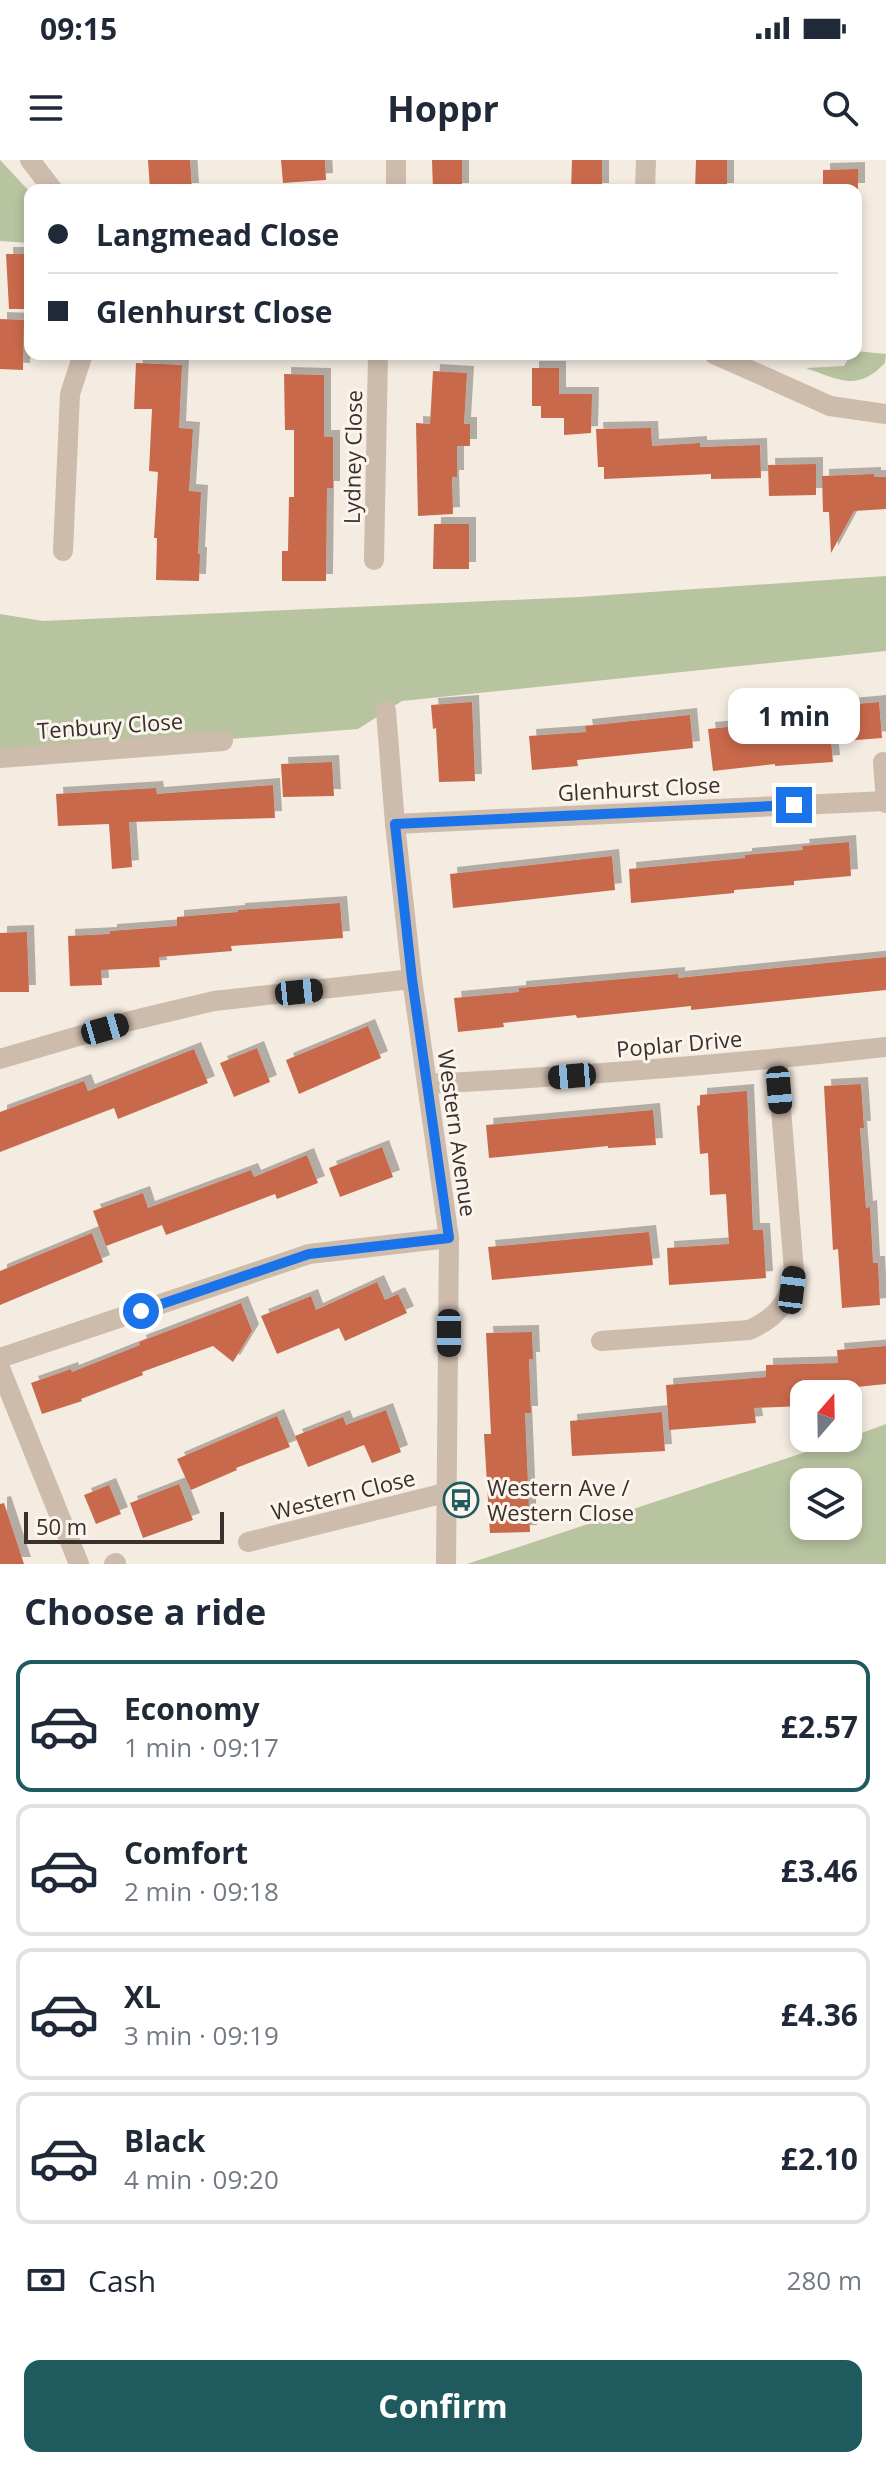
<!DOCTYPE html>
<meta charset="utf-8">
<style>
body{margin:0;font-family:"Open Sans",sans-serif;background:#f6f6f7;color:#1f2937;height:100vh;display:flex;flex-direction:column;font-size:30px;white-space:nowrap}
*{box-sizing:border-box;margin:0}
p{font-size:26px;color:#747a83}
.icon{flex:none;width:44px;height:44px;fill:none;stroke:currentColor;stroke-width:2;stroke-linecap:round;stroke-linejoin:round}
.map{position:relative;height:1404px;overflow:hidden}
.drawer{display:flex;flex-direction:column;background:#fff;flex:1}
.drawer>*{flex:none}
.banner{position:absolute;left:24px;top:24px;width:838px;height:176px;border-radius:16px;box-shadow:0 4px 12px #0003;display:grid;align-content:center;height:176px;padding:0 24px;background:#fff}
.needle{width:52px;rotate:20deg}
.buttons{position:absolute;left:790px;top:1220px;display:grid;gap:16px}
.buttons a{display:grid;place-items:center;width:72px;height:72px;border-radius:16px;background:#fff;box-shadow:0 4px 12px #0003;font-size:40px}
.scale{position:absolute;left:24px;bottom:20px;width:200px;box-sizing:border-box;padding-left:8px;border:4px solid #3b302b;border-top:0;font-size:22px;line-height:28px;white-space:nowrap;color:#3b302b;-webkit-text-stroke:6px #fbf5ee;paint-order:stroke}
.end{position:absolute;width:36px;height:36px;margin:-18px;border:10px solid #1a73e8;background:#fff;box-shadow:0 0 0 4px #fff}
.from{border-radius:50%}
.bubble{position:absolute;height:56px;border-radius:16px;background:#fff;box-shadow:0 4px 12px #0003;font-size:26px;font-weight:700;line-height:56px;text-align:center}
.car{position:absolute;width:24px;height:48px;margin:-24px -12px;border-radius:10px;box-shadow:0 0 6px 2px #0007;background:linear-gradient(#222 24%,#8ab4d8 0 40%,#222 0 76%,#8ab4d8 0 86%,#222 0)}
.banner b{display:flex;align-items:center;gap:28px;height:76px;font-size:30px}
.banner b+b{border-top:2px solid #e0e1e3}
.banner i{width:20px;height:20px;background:#1f2937}
ul{padding:0;list-style:none}
li{display:flex;align-items:center;gap:24px;height:132px;margin:0 16px 12px;padding:0 8px;border:4px solid #e0e1e3;border-radius:16px}
li div{flex:1}
li b{display:block;font-size:30px}
li em{font-style:normal;font-weight:700}
li.selected{border-color:#1f5a5e}
li>.icon{width:72px;height:72px;stroke-width:1.5}
h2{padding:0 24px;font-size:36px;line-height:96px}
.pay{display:flex;align-items:center;gap:20px;height:88px;padding:0 24px;font-size:30px}
.pay p{margin-inline-start:auto}
.button{display:flex;gap:16px;margin-top:auto;padding:16px 24px}
.button a{flex:1;height:92px;border-radius:16px;background:#1f5a5e;color:#fff;font-size:32px;font-weight:700;line-height:92px;text-align:center}
.status{display:flex;justify-content:space-between;align-items:center;height:56px;padding:0 40px;background:#fff;direction:ltr}
.status svg{height:22px;fill:currentColor}
header{display:flex;justify-content:space-between;align-items:center;height:104px;padding:0 24px;background:#fff;font-size:36px;font-weight:700}
.map>svg:first-child{display:block}
.green{fill:#b8c4a0;fill-rule:evenodd}
.building{fill:#c8694b;filter:url(#shadow)}
.lines{fill:none;stroke-linecap:round;stroke-linejoin:round}
.minor{stroke:#cdbbac;stroke-width:20}
.route{stroke:#1a73e8;stroke-width:10}
.labels{text-anchor:middle;dominant-baseline:central;stroke-width:6;stroke-linejoin:round;paint-order:stroke}
.street-label{font-size:22px;fill:#3b302b;stroke:#fbf5ee}
.poi-label{font-size:22px;fill:#3b302b;stroke:#fbf5ee;text-anchor:start}
</style>
<div class="status"><b>09:15</b><svg viewBox="0 0 49 12"><path d="M0 12V9h3v3zM5 12V6h3v6zM10 12V3h3v9zM15 12V0h3v12zM26 1h20v11H26zM47 4h2v5h-2z"/></svg></div>
<header><svg class="icon" aria-label="menu" viewBox="0 0 24 24"><path d="M4 6h16M4 12h16M4 18h16"/></svg>Hoppr<svg class="icon" aria-label="search" viewBox="0 0 24 24"><circle cx="10" cy="10" r="6"/><path d="M15 15l6 6"/></svg></header>
<div class="map">
<svg width="886" height="1404" viewBox="0 0 886 1404">
<defs>
<filter id="shadow"><feDropShadow dx="7" dy="-7" stdDeviation="0" flood-color="#0004"/></filter>
</defs>
<rect width="100%" height="100%" fill="#f4ebe1"/>
<g class="green">
<path d="M 0,0 L 30,32 L 30,83 L 0,81 Z"/>
<path d="M 856,191 L 886,194 L 885,203 C 857,232 840,220 806,208 L 844,206 L 851,194 L 856,194 Z"/>
<path d="M 886,416 L 886,491 L 402,541 L 358,569 L 0,597 L 0,454 L 43,461 L 579,437 Z"/>
<path d="M 886,1264 L 886,1404 L 467,1404 L 848,1278 ZM 804,1322 L 848,1322 L 848,1366 L 804,1366 Z"/>
</g>
<g class="building">
<path d="M 148,0 L 190,0 L 192,30 L 150,30 Z"/>
<path d="M 281,0 L 325,0 L 326,20 L 283,23 Z"/>
<path d="M 432,0 L 462,0 L 462,30 L 433,30 Z"/>
<path d="M 572,0 L 602,0 L 602,30 L 571,30 Z"/>
<path d="M 696,0 L 727,0 L 727,30 L 695,30 Z"/>
<path d="M 858,9 L 858,30 L 823,30 L 823,10 Z"/>
<path d="M 6,94 L 30,94 L 30,149 L 9,149 Z"/>
<path d="M 0,159 L 24,160 L 23,210 L 0,209 Z"/>
<path d="M 136,203 L 182,205 L 179,268 L 193,269 L 189,331 L 201,332 L 198,394 L 200,394 L 199,421 L 156,420 L 157,378 L 154,378 L 158,312 L 149,311 L 152,249 L 134,249 Z"/>
<path d="M 532,208 L 559,208 L 559,234 L 592,234 L 591,273 L 564,275 L 564,258 L 541,258 L 541,246 L 532,246 Z"/>
<path d="M 433,211 L 467,213 L 464,264 L 470,264 L 470,286 L 457,286 L 457,317 L 452,317 L 453,354 L 418,356 L 416,263 L 430,264 Z"/>
<path d="M 284,214 L 324,215 L 324,277 L 333,277 L 333,328 L 327,328 L 326,421 L 282,421 L 282,391 L 288,391 L 289,337 L 294,337 L 294,270 L 285,270 Z"/>
<path d="M 651,268 L 652,286 L 700,283 L 700,287 L 760,285 L 761,318 L 711,319 L 711,314 L 604,319 L 604,307 L 598,307 L 596,269 Z"/>
<path d="M 816,304 L 816,335 L 769,336 L 768,305 Z"/>
<path d="M 874,314 L 874,317 L 886,317 L 886,349 L 854,351 L 831,393 L 829,352 L 823,352 L 822,316 Z"/>
<path d="M 434,364 L 469,364 L 469,409 L 433,409 Z"/>
<path d="M 472,542 L 475,621 L 439,622 L 436,568 L 433,569 L 431,545 Z"/>
<path d="M 879,542 L 882,578 L 831,582 L 833,602 L 775,606 L 775,604 L 713,611 L 708,569 L 758,564 L 759,566 L 804,563 L 803,549 Z"/>
<path d="M 690,555 L 693,588 L 577,600 L 578,606 L 532,610 L 529,576 L 586,572 L 585,566 Z"/>
<path d="M 332,602 L 334,636 L 283,637 L 281,604 Z"/>
<path d="M 273,625 L 275,658 L 129,662 L 132,707 L 112,709 L 109,664 L 58,666 L 56,634 L 156,628 L 157,634 Z"/>
<path d="M 849,682 L 851,716 L 794,721 L 794,725 L 734,730 L 734,733 L 631,743 L 629,709 L 745,698 L 745,695 L 803,690 L 802,686 Z"/>
<path d="M 612,696 L 615,730 L 453,748 L 450,714 Z"/>
<path d="M 340,743 L 343,778 L 231,786 L 232,791 L 159,797 L 160,807 L 101,810 L 102,825 L 70,826 L 68,776 L 110,774 L 110,771 L 177,766 L 177,757 L 238,752 L 238,750 Z"/>
<path d="M 27,772 L 29,832 L 0,832 L 0,773 Z"/>
<path d="M 886,797 L 886,830 L 691,850 L 691,846 L 577,858 L 576,855 L 503,863 L 504,867 L 458,872 L 454,838 L 519,832 L 519,828 L 678,814 L 678,818 Z"/>
<path d="M 368,866 L 381,898 L 299,934 L 286,900 Z"/>
<path d="M 257,888 L 270,922 L 234,937 L 220,903 Z"/>
<path d="M 194,889 L 208,923 L 118,959 L 114,948 L 0,992 L 0,952 L 84,921 L 88,931 Z"/>
<path d="M 861,924 L 864,968 L 860,968 L 866,1048 L 870,1047 L 873,1103 L 878,1103 L 880,1145 L 842,1148 L 838,1089 L 833,1090 L 824,926 Z"/>
<path d="M 747,931 L 753,1070 L 763,1070 L 766,1118 L 669,1125 L 667,1088 L 729,1084 L 726,1034 L 710,1035 L 708,993 L 700,994 L 697,946 L 700,945 L 700,935 Z"/>
<path d="M 653,950 L 656,985 L 608,988 L 608,986 L 489,998 L 486,965 Z"/>
<path d="M 382,987 L 393,1017 L 340,1037 L 329,1008 Z"/>
<path d="M 307,995 L 318,1023 L 277,1039 L 275,1034 L 166,1075 L 162,1065 L 106,1086 L 93,1051 L 143,1033 L 148,1048 L 251,1010 L 254,1017 Z"/>
<path d="M 649,1072 L 653,1105 L 492,1120 L 488,1087 Z"/>
<path d="M 92,1073 L 103,1102 L 0,1145 L 0,1111 Z"/>
<path d="M 377,1122 L 385,1140 L 398,1134 L 407,1153 L 345,1181 L 339,1168 L 277,1194 L 261,1156 L 311,1136 L 316,1150 Z"/>
<path d="M 241,1143 L 252,1171 L 233,1202 L 213,1186 L 142,1212 L 143,1215 L 81,1239 L 82,1241 L 42,1254 L 31,1223 L 71,1209 L 72,1212 L 140,1185 L 139,1182 Z"/>
<path d="M 532,1172 L 533,1199 L 529,1199 L 531,1253 L 525,1253 L 530,1372 L 490,1373 L 484,1274 L 491,1274 L 486,1173 Z"/>
<path d="M 886,1186 L 886,1224 L 827,1230 L 827,1234 L 804,1234 L 804,1246 L 754,1248 L 756,1263 L 669,1270 L 666,1225 L 766,1217 L 766,1205 L 838,1203 L 837,1190 Z"/>
<path d="M 386,1250 L 401,1292 L 372,1303 L 364,1285 L 308,1307 L 295,1276 L 343,1257 L 346,1265 Z"/>
<path d="M 662,1252 L 665,1291 L 572,1296 L 570,1261 Z"/>
<path d="M 277,1256 L 290,1287 L 236,1308 L 237,1310 L 191,1330 L 177,1299 Z"/>
<path d="M 179,1324 L 193,1360 L 143,1378 L 130,1343 Z"/>
<path d="M 109,1325 L 121,1354 L 96,1364 L 84,1335 Z"/>
<path d="M 4,1343 L 24,1404 L 0,1404 L 0,1344 Z"/>
</g>
<g class="lines">
<g class="minor">
<path d="M 30,0 L 53,30"/>
<path d="M 396,0 L 396,30"/>
<path d="M 645,30 L 646,0"/>
<path d="M 714,194 L 830,246 L 886,254"/>
<path d="M 63,391 L 70,234 L 83,194"/>
<path d="M 374,400 L 378,194"/>
<path d="M 386,551 L 395,664 L 412,819 L 449,1078 L 446,1404"/>
<path d="M 0,598 L 223,581"/>
<path d="M 883,602 L 886,643"/>
<path d="M 395,664 L 886,641"/>
<path d="M 0,899 L 130,861 L 214,841 L 412,819"/>
<path d="M 427,924 C 580,916 733,904 886,887"/>
<path d="M 601,1181 L 749,1170 C 777,1158 791,1140 794,1111 L 777,899"/>
<path d="M 0,1198 L 309,1094 L 449,1078"/>
<path d="M 0,1208 L 79,1404"/>
<path d="M 248,1382 L 449,1332"/>
<path d="M 114,1404 L 116,1403"/>
</g>
</g>
<g class="lines">
<path class="route" d="M 141,1151 L 309,1094 L 449,1078 L 412,819 L 395,664 L 794,645"/>
</g>
<defs>
<g id="bus-ring" transform="scale(1.8)"><circle r="9.5" fill="#fbf5ee" stroke="#1f5a5e" stroke-width="1.5"/><path d="M-5-6H5V4H4V6H2V4H-2V6H-4V4H-5ZM-3.5-4V0h7V-4ZM-3.5 1.2v1.5H-2V1.2ZM2 1.2v1.5H3.5V1.2Z" fill="#1f5a5e"/></g>
</defs>
<g fill-rule="evenodd">
<use href="#bus-ring" x="461" y="1340"/>
</g>
<g class="labels">
<g class="street-label">
<text transform="translate(352 297) rotate(-89)">Lydney Close</text>
<text transform="translate(110 565) rotate(-4)">Tenbury Close</text>
<text transform="translate(639 628) rotate(-3)">Glenhurst Close</text>
<text transform="translate(679 883) rotate(-5)">Poplar Drive</text>
<text transform="translate(458 973) rotate(82)">Western Avenue</text>
<text transform="translate(343 1334) rotate(-14)">Western Close</text>
</g>
<g class="poi-label">
<text x="487" y="1327">Western Ave /<tspan x="487" dy="25">Western Close</tspan></text>
</g>
</g>
</svg>
<div class="buttons">
<a><svg class="needle" viewBox="-14 -14 28 28"><path d="M0-13l5 13h-10z" fill="#e53935"/><path d="M0 13l5-13h-10z" fill="#747a83"/></svg></a>
<a><svg class="icon" aria-label="layers" viewBox="0 0 24 24"><path d="M12 4l9 5-9 5-9-5zM3 14l9 5 9-5"/></svg></a>
</div>
<div class="scale">50 m</div>
<i class="end from" style="left:141px;top:1151px"></i>
<i class="end" style="left:794px;top:645px"></i>
<div class="bubble" style="left:728px;top:528px;width:132px">1 min</div>
<i class="car" style="left:299px;top:832px;rotate:84deg"></i>
<i class="car" style="left:105px;top:869px;rotate:74deg"></i>
<i class="car" style="left:572px;top:916px;rotate:265deg"></i>
<i class="car" style="left:779px;top:930px;rotate:175deg"></i>
<i class="car" style="left:792px;top:1130px;rotate:7deg"></i>
<i class="car" style="left:449px;top:1173px;rotate:180deg"></i>
<div class="banner">
<b><i class="from"></i>Langmead Close</b>
<b><i></i>Glenhurst Close</b>
</div>
</div>
<section class="drawer">
<h2>Choose a ride</h2>
<ul>
<li class="selected"><svg class="icon" aria-label="car" viewBox="0 0 24 24"><path d="M5 17H2v-5l4-1 3-4h7l3 4 3 1v5h-3M9 17h6M6 11h13"/><circle cx="7" cy="17" r="2"/><circle cx="17" cy="17" r="2"/></svg><div><b>Economy</b><p>1 min · 09:17</p></div><em>£2.57</em></li>
<li><svg class="icon" aria-label="car" viewBox="0 0 24 24"><path d="M5 17H2v-5l4-1 3-4h7l3 4 3 1v5h-3M9 17h6M6 11h13"/><circle cx="7" cy="17" r="2"/><circle cx="17" cy="17" r="2"/></svg><div><b>Comfort</b><p>2 min · 09:18</p></div><em>£3.46</em></li>
<li><svg class="icon" aria-label="car" viewBox="0 0 24 24"><path d="M5 17H2v-5l4-1 3-4h7l3 4 3 1v5h-3M9 17h6M6 11h13"/><circle cx="7" cy="17" r="2"/><circle cx="17" cy="17" r="2"/></svg><div><b>XL</b><p>3 min · 09:19</p></div><em>£4.36</em></li>
<li><svg class="icon" aria-label="car" viewBox="0 0 24 24"><path d="M5 17H2v-5l4-1 3-4h7l3 4 3 1v5h-3M9 17h6M6 11h13"/><circle cx="7" cy="17" r="2"/><circle cx="17" cy="17" r="2"/></svg><div><b>Black</b><p>4 min · 09:20</p></div><em>£2.10</em></li>
</ul>
<div class="pay"><svg class="icon" aria-label="cash" viewBox="0 0 24 24"><path d="M3 7h18v10H3z"/><circle cx="12" cy="12" r="2"/></svg>Cash<p>280 m</p></div>
<div class="button"><a>Confirm</a></div>
</section>
